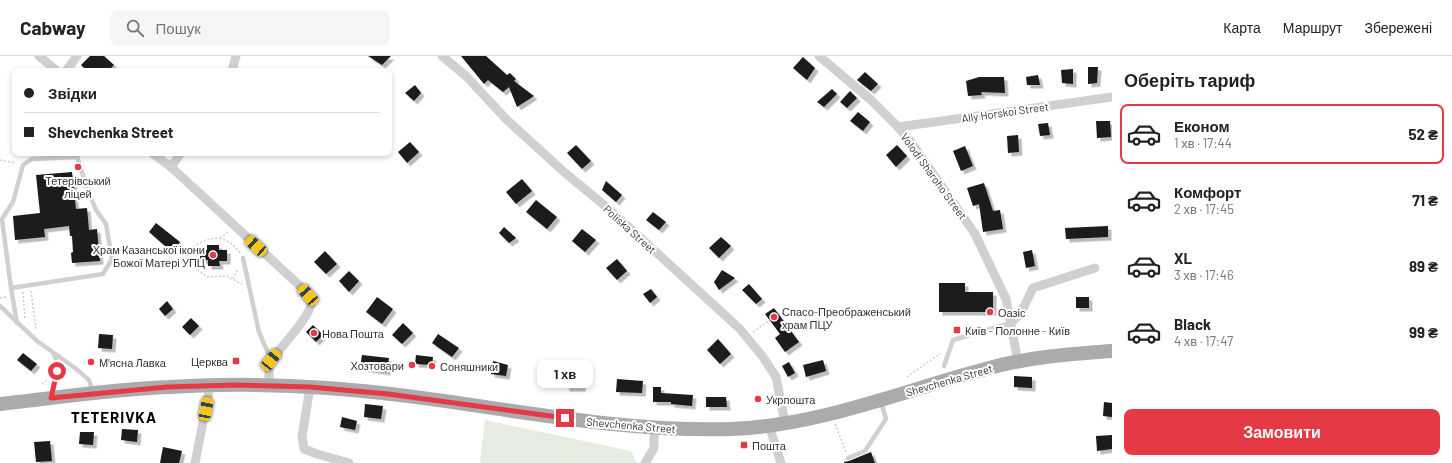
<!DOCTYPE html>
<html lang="uk">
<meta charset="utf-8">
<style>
body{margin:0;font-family:Barlow,sans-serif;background:#f6f6f6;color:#222;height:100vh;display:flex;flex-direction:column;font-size:15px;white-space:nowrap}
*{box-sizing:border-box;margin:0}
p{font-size:13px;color:#767676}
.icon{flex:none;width:22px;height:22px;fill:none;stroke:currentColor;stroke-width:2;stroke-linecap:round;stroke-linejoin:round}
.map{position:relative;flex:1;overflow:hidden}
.panel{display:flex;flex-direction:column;background:#fff;width:340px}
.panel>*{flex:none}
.top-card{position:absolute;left:12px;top:12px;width:380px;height:88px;border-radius:8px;box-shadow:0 2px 6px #0003;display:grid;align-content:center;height:88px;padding:0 12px;background:#fff}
.end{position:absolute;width:18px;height:18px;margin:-9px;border:5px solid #e63946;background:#fff;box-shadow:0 0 0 2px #fff}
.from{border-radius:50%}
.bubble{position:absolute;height:28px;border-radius:8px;background:#fff;box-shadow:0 2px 6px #0003;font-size:13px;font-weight:700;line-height:28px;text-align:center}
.car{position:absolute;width:12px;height:24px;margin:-12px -6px;border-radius:5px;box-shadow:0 0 3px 1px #0007;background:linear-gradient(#f5c518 24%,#345 0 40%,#f5c518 0 76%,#345 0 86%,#f5c518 0)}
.top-card b{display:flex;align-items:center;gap:14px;height:38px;font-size:15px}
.top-card b+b{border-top:1px solid #e0e0e0}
.top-card i{width:10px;height:10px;background:#222}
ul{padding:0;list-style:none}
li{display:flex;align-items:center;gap:12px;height:60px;margin:0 8px 6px;padding:0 4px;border:2px solid transparent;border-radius:8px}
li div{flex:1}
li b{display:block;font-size:15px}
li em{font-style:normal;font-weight:700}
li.current{border-color:#e63946}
li>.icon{width:36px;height:36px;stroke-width:1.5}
h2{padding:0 12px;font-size:18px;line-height:48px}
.button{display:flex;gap:8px;margin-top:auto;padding:8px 12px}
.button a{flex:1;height:46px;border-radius:8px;background:#e63946;color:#fff;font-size:16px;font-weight:700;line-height:46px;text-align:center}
header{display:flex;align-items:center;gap:24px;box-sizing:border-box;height:56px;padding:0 20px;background:#fff;border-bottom:1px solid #e0e0e0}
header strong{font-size:19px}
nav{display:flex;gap:22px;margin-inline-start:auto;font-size:14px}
.search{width:280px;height:36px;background:#f6f6f6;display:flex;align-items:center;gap:10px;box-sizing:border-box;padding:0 14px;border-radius:8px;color:#767676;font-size:15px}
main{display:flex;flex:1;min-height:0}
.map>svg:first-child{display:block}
.green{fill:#e6ecdf}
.building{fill:#1a1a1a;filter:url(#shadow)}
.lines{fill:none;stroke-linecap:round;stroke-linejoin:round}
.path{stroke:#cdcdcd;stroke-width:1.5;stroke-dasharray:2 2;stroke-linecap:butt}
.service{stroke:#d0d0d0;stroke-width:4.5}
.minor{stroke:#d0d0d0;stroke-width:9}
.primary{stroke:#ababab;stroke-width:14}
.route{stroke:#e63946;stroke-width:5}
.poi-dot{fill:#e63946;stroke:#fff;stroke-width:1.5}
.labels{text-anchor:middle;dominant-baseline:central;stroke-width:4;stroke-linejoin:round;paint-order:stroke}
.street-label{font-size:11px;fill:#333;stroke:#fff}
.poi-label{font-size:11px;fill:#333;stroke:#fff;text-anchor:start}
.district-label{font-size:15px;font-weight:bold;letter-spacing:1px;fill:#000;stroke:#fff}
</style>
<header>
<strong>Cabway</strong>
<div class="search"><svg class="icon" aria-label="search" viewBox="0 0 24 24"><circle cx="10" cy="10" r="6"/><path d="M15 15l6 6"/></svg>Пошук</div>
<nav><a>Карта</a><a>Маршрут</a><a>Збережені</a></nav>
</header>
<main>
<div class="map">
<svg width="1112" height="407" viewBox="0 0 1112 407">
<defs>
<filter id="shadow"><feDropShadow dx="3.5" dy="3.5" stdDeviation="0" flood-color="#0004"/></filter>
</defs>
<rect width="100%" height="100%" fill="#fff"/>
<path class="green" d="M 485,364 L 631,395 L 637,407 L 480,407 Z"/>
<g class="building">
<path d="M 90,0 L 104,0 L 114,9 L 108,15 L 87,15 L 81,9 Z"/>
<path d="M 368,0 L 391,0 L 382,9 Z"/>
<path d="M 461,0 L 486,0 L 507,19 L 510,17 L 516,23 L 514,25 L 534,40 L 517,51 L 509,31 L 503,36 L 488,24 L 484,28 Z"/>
<path d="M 803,1 L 815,12 L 807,24 L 793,12 Z"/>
<path d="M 1088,11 L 1098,11 L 1097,27 L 1088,28 Z"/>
<path d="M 1073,13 L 1073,28 L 1062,27 L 1061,14 Z"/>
<path d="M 865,16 L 878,28 L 871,35 L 857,24 Z"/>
<path d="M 1038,19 L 1040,29 L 1027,29 L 1026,21 Z"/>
<path d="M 979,21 L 1004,21 L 1005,37 L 981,36 L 982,39 L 968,40 L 966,25 Z"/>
<path d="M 415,29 L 421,37 L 414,45 L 405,37 Z"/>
<path d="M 832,33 L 837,38 L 824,51 L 817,46 Z"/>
<path d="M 850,35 L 857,42 L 847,52 L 840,46 Z"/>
<path d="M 858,56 L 870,66 L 863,75 L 850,65 Z"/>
<path d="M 1096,65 L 1110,65 L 1111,81 L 1097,82 Z"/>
<path d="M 1048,67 L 1050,79 L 1040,80 L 1038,68 Z"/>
<path d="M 1018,79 L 1019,96 L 1008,97 L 1007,80 Z"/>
<path d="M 410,86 L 419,96 L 407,107 L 398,96 Z"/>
<path d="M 576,89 L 591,105 L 582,113 L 567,97 Z"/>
<path d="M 897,89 L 907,100 L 896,111 L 886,99 Z"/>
<path d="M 965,90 L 973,110 L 961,115 L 953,95 Z"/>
<path d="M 72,116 L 76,153 L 87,152 L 89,174 L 97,173 L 100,205 L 72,207 L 71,197 L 73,196 L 72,180 L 70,180 L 69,170 L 44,173 L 45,181 L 15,184 L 13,160 L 40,157 L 36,119 Z"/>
<path d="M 522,123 L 532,135 L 516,148 L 506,136 Z"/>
<path d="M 606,125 L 622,139 L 616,146 L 602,134 Z"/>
<path d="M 984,127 L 993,155 L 1000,154 L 1003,173 L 983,176 L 979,148 L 973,150 L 967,132 Z"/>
<path d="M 536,144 L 557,161 L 547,173 L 526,156 Z"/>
<path d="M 653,156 L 666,166 L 659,174 L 646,164 Z"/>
<path d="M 156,167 L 180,186 L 172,196 L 149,176 Z"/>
<path d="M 1108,170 L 1108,181 L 1066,183 L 1065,172 Z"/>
<path d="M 504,171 L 516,182 L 509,187 L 499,177 Z"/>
<path d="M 582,173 L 596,184 L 585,196 L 572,185 Z"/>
<path d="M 721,181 L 731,190 L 719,202 L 709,192 Z"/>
<path d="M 207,189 L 219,189 L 219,194 L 227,194 L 227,205 L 219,205 L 220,210 L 208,210 L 208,204 L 200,205 L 200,194 L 207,194 Z"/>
<path d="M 1032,194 L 1035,210 L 1026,212 L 1023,196 Z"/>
<path d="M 325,195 L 337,208 L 326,218 L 314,206 Z"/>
<path d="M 617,203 L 627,215 L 617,224 L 606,212 Z"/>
<path d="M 722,214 L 735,222 L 719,234 L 714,226 Z"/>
<path d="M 349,215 L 359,225 L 349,236 L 339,225 Z"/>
<path d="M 939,227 L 965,227 L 965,236 L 993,236 L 993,256 L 939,256 Z"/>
<path d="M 749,228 L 762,243 L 756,248 L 742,234 Z"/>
<path d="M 651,233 L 657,241 L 650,247 L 643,238 Z"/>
<path d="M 377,241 L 393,253 L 382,268 L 366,256 Z"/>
<rect x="1076" y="241" width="13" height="11"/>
<path d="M 167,245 L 173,253 L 165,260 L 159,253 Z"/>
<path d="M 774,252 L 799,286 L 785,296 L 775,282 L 780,278 L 765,258 Z"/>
<path d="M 191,262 L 199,270 L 190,279 L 182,271 Z"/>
<path d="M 403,267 L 413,277 L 402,288 L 392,279 Z"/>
<path d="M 313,269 L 323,279 L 316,286 L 306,276 Z"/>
<path d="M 99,278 L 113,279 L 112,293 L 98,292 Z"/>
<path d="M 438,278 L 459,292 L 452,301 L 432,287 Z"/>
<path d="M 718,283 L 731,298 L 720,308 L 707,294 Z"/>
<path d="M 23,297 L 37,308 L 31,315 L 17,304 Z"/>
<path d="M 362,299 L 389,302 L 387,316 L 360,312 Z"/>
<path d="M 416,299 L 433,301 L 432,309 L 415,308 Z"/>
<path d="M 823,304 L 826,315 L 806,321 L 803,309 Z"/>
<path d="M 493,305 L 508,309 L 506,320 L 491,318 Z"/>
<path d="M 789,306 L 795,317 L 788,321 L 782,310 Z"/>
<path d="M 565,320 L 583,323 L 582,332 L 566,332 Z"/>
<path d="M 1014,320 L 1032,321 L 1032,332 L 1014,331 Z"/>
<path d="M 617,323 L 643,325 L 642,337 L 616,336 Z"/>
<path d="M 653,331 L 661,331 L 661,337 L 693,339 L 692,350 L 671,348 L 671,346 L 653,346 Z"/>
<path d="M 706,341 L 726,341 L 727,351 L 706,351 Z"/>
<path d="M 1104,346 L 1112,347 L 1112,361 L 1103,360 Z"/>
<path d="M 365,348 L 383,350 L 381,363 L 364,361 Z"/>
<path d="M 342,361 L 357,365 L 355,374 L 340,371 Z"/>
<path d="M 122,373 L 138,374 L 137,386 L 121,384 Z"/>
<path d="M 80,376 L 94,376 L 93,389 L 79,388 Z"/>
<path d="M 1112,379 L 1112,393 L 1097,395 L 1096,380 Z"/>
<path d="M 50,385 L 52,405 L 36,406 L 34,386 Z"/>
<path d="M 163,391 L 182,395 L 179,407 L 160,407 Z"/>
<path d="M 871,396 L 875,407 L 844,407 L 844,406 L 849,405 Z"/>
</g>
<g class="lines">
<g class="path">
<path d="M 0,104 L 16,107"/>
<path d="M 220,182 L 228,176"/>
<path d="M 240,197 C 224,175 207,181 188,194 L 188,206 L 207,221 L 227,220 L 242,228"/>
<path d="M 233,223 L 238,213"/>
<path d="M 31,235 L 36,273"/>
<path d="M 23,236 L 25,264"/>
<path d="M 0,242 L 6,241"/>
<path d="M 753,276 L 770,264"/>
<path d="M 907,321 L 941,297"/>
<path d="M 42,328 L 48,324"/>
<path d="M 835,368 L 846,396"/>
</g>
<g class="service">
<path d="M 77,101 L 88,135 L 96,154 L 106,168 L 112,203 L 103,218 L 11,232 L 2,163 L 13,146 L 23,109 L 32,103 L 77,101 L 81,97"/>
<path d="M 243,202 L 259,276 L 271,304"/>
<path d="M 11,232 L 17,267"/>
<path d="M 0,250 L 37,285 L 75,312 L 89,324 L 93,336"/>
<path d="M 944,310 L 953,284 L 1011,267"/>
<path d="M 52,340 C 55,326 60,311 54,298"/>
<path d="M 848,402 L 865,395 L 886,363 L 881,346"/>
</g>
<g class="minor">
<path d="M 39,0 L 57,15"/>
<path d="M 442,0 L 466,20 L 506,63 L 564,116 L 610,154 L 740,273 L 763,301 L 776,321 L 785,367"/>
<path d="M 819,0 L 871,44 L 898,71 L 911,86 L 975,178 L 1006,243 L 1018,306"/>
<path d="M 66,15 L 77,0"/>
<path d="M 232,15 L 236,0"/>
<path d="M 898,71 L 1112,41"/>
<path d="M 152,97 L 171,111 L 299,229 C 304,235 310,240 311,247 C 312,258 279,294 271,304 L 269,312 L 269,330"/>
<path d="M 171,111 L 181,97"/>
<path d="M 1011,267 L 1021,257 L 1033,232 L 1095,212"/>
<path d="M 310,331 L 302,381 L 304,393 L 317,398 L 349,407"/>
<path d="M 769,369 L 781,407"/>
<path d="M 195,407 L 210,330"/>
<path d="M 645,407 L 654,392 L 654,372"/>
</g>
<path class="primary" d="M 0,348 C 56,342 112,333 169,331 C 221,328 274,328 327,332 C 462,341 595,377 731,373 C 819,370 905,334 989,312 C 1029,301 1071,298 1112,295"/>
</g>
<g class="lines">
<path class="route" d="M 57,315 L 51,342 L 167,331 L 234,329 L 310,331 L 388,338 L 565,362"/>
</g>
<g class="poi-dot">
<circle cx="78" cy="111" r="4"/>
<circle cx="213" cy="199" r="4"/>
<circle cx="990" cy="256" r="4"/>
<circle cx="774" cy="261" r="4"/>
<rect x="953" y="270" width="8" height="8" rx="2"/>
<circle cx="314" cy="277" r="4"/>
<rect x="232" y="301" width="8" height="8" rx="2"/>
<circle cx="91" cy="306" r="4"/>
<circle cx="412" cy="309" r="4"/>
<circle cx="432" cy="310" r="4"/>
<circle cx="758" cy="343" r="4"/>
<rect x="740" y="385" width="8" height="8" rx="2"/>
</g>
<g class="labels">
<g class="street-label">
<text transform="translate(1005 56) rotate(-8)">Ally Horskoi Street</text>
<text transform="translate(934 120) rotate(54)">Volodi Sharoho Street</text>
<text transform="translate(630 173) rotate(42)">Poliska Street</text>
<text transform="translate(949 324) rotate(-16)">Shevchenka Street</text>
<text transform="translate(631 369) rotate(5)">Shevchenka Street</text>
</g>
<g class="poi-label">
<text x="78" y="124" text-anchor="middle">Тетерівський<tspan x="78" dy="13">ліцей</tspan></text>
<text x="205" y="193" text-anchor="end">Храм Казанської ікони<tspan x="205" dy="13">Божої Матері УПЦ</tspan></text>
<text x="782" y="255">Спасо-Преображенський<tspan x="782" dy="13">храм ПЦУ</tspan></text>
<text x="998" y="256">Оазіс</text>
<text x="965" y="274">Київ - Полонне - Київ</text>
<text x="322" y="277">Нова Пошта</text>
<text x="228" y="305" text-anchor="end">Церква</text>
<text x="99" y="306">М'ясна Лавка</text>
<text x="404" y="309" text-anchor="end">Хозтовари</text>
<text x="440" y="310">Соняшники</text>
<text x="766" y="343">Укрпошта</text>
<text x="752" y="389">Пошта</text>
</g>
<g class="district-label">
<text x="114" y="361">TETERIVKA</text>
</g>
</g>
</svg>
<i class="end from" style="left:57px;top:315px"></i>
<i class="end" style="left:565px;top:362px"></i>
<div class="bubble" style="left:537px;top:304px;width:56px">1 хв</div>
<i class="car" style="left:256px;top:190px;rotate:312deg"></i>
<i class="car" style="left:308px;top:239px;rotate:318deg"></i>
<i class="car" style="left:271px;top:304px;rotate:39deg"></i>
<i class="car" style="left:206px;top:353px;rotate:11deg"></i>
<div class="top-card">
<b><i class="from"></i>Звідки</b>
<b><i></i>Shevchenka Street</b>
</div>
</div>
<section class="panel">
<h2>Оберіть тариф</h2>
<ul>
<li class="current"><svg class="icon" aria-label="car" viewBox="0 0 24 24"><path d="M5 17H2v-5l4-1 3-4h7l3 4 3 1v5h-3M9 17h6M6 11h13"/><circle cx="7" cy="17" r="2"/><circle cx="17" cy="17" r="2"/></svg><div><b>Економ</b><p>1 хв · 17:44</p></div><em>52 ₴</em></li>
<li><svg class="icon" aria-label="car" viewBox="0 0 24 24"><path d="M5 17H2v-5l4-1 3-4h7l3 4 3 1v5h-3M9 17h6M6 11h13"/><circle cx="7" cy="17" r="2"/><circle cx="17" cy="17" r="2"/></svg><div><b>Комфорт</b><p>2 хв · 17:45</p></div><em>71 ₴</em></li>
<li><svg class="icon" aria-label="car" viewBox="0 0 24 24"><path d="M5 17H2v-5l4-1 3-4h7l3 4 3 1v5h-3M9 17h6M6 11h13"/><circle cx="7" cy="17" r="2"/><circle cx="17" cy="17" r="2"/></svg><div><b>XL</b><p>3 хв · 17:46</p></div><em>89 ₴</em></li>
<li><svg class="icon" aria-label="car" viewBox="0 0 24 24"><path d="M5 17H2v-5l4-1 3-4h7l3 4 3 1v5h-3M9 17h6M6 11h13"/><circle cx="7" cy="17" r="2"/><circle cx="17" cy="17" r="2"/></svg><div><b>Black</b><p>4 хв · 17:47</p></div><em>99 ₴</em></li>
</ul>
<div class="button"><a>Замовити</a></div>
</section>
</main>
